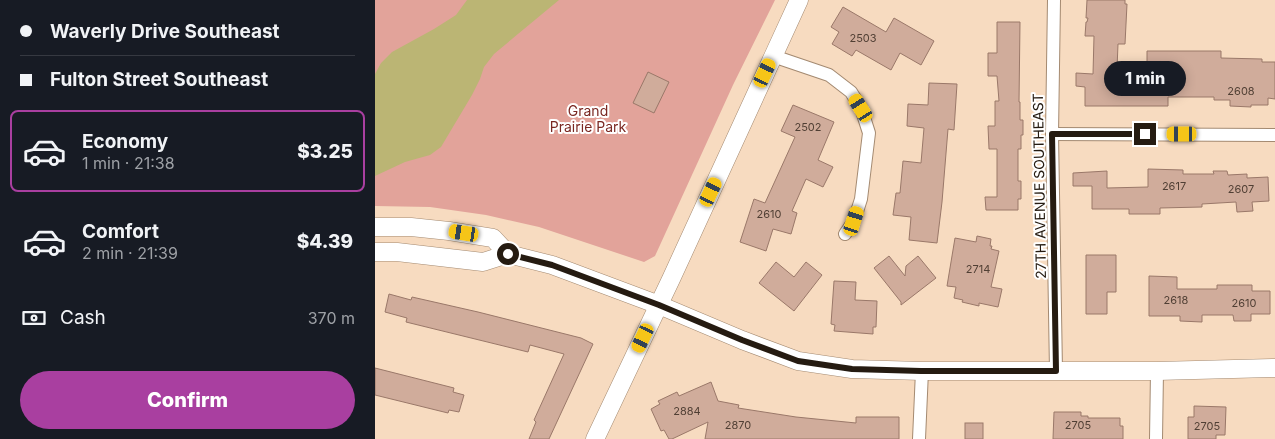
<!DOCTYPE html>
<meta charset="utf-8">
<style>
body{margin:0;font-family:Inter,sans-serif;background:#20242c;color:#f1f3f6;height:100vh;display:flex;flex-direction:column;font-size:19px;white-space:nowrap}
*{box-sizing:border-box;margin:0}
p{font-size:16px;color:#9ea1a6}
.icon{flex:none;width:28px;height:28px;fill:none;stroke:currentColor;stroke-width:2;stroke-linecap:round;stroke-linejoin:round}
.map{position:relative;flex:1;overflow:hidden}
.panel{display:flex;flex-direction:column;background:#171b24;width:375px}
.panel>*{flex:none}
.top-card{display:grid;align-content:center;height:110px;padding:0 20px;background:#171b24}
.end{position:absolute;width:22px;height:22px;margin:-11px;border:6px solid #251b11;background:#fff;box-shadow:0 0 0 2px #fff}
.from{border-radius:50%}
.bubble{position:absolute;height:35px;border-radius:18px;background:#171b24;box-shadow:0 2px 12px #0003;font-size:16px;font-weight:800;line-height:35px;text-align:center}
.car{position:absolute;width:15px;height:30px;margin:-15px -8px;border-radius:6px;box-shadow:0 0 4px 1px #0007;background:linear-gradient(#f5c518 24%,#345 0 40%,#f5c518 0 76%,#345 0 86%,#f5c518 0)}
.top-card b{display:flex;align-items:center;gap:18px;height:48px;font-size:19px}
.top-card b+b{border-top:1px solid #363941}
.top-card i{width:12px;height:12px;background:#f1f3f6}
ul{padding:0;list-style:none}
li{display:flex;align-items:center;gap:15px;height:82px;margin:0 10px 8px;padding:0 10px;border:2px solid transparent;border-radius:8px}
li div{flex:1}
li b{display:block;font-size:19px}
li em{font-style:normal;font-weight:800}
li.current{border-color:#a93fa0}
li>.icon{width:45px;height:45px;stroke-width:1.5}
.pay{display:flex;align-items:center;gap:12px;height:55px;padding:0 20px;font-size:19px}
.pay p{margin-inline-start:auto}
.action{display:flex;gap:10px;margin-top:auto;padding:10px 20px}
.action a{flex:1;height:58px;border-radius:30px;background:#a93fa0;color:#fff;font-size:20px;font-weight:800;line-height:58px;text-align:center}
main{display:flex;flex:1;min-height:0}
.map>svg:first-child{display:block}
.green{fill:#e2a39a}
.water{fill:#bbb574}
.building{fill:#d0ac9b;stroke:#9a7869}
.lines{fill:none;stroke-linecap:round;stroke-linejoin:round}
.minor-casing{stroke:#a48a71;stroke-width:14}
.secondary-casing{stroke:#a48a71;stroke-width:19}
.minor{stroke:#fff;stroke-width:12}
.secondary{stroke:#fff;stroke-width:18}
.route{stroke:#251b11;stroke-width:6}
.labels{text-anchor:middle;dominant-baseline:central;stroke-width:4;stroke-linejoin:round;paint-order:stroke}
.number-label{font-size:11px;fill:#503f34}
.park-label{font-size:14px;fill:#7a2822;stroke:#fff}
.street-label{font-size:14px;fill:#251b11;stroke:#fff}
</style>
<main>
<section class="panel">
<div class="top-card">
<b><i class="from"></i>Waverly Drive Southeast</b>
<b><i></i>Fulton Street Southeast</b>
</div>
<ul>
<li class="current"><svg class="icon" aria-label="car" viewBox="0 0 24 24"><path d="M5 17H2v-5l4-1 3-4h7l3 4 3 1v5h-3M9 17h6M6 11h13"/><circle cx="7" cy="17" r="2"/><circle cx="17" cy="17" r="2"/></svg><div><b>Economy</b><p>1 min · 21:38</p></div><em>$3.25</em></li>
<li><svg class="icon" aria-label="car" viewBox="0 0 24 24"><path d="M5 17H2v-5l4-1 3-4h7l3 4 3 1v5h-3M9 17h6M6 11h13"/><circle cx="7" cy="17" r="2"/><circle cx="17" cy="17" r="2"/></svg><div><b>Comfort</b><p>2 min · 21:39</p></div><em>$4.39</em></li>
</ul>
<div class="pay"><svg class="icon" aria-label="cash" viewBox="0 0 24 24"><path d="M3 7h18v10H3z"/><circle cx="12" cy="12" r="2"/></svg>Cash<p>370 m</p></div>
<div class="action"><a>Confirm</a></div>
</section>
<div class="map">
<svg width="900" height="439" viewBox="0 0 900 439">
<rect width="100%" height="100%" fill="#f7dbc0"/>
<path class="green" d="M 0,0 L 400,0 L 358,85 L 280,256 L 269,262 L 164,227 L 111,215 L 55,207 L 0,206 Z"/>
<path class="water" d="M 92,0 L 184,0 L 119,54 L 109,67 L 105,79 L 97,95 L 66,147 L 55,155 L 30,162 L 0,176 L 0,74 L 6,63 L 17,52 L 59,29 L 81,15 Z"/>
<g class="building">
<path d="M 712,0 L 750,0 L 750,4 L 752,4 L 750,44 L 743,44 L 742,69 L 772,69 L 772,51 L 846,51 L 846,58 L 887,59 L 887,62 L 900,62 L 900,99 L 893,98 L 893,105 L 876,105 L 876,107 L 855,106 L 855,100 L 839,100 L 839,97 L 793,97 L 793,106 L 710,106 L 710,87 L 701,86 L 701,73 L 718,74 L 719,36 L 710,36 L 711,22 L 712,22 L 713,18 L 711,18 Z"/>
<path d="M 468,7 L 511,32 L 519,18 L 559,41 L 546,65 L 525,53 L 516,70 L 481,50 L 477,56 L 457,44 L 464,32 L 456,27 Z"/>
<path d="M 622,22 L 645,22 L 644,102 L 645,102 L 645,120 L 648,120 L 648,135 L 646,135 L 646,149 L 643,149 L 643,181 L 646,181 L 646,199 L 643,199 L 643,210 L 611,210 L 610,197 L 622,197 L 622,149 L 614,149 L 613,126 L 620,126 L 620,101 L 624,101 L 622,76 L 613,76 L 613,53 L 622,53 Z"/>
<path d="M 273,72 L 294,82 L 279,113 L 258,103 Z"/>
<path d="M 554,83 L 582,84 L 579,130 L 573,129 L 567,202 L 562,243 L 534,240 L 536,217 L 518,215 L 521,193 L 525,193 L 528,161 L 546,163 L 549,128 L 532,126 L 533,104 L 553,105 Z"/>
<path d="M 418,105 L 459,122 L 443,160 L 458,167 L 448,187 L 431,179 L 417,211 L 422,213 L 416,234 L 398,229 L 391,251 L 365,242 L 379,199 L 390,203 L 420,137 L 406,131 Z"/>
<path d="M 773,169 L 808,170 L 808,174 L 839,174 L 838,171 L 852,171 L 853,175 L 872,174 L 872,178 L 893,177 L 894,201 L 877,202 L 878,211 L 862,212 L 861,202 L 827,204 L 827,207 L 785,208 L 785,214 L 754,214 L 754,209 L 717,209 L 717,186 L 698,186 L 698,173 L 732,171 L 732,188 L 773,187 Z"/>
<path d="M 602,236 L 616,239 L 615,246 L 617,246 L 616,249 L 624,251 L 616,287 L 627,289 L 623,307 L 604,303 L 604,306 L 587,302 L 588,300 L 579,298 L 581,287 L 572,286 L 580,238 L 601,242 Z"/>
<path d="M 711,255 L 741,255 L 741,292 L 732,292 L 732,314 L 711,314 Z"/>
<path d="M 514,256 L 530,276 L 531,266 L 543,256 L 561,278 L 526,305 L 526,302 L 499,268 Z"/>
<path d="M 401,262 L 419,277 L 431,262 L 447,275 L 419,311 L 384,283 Z"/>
<path d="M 774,276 L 802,277 L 802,289 L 842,289 L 842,285 L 877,285 L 877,291 L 895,291 L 895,314 L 876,314 L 876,321 L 859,321 L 858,315 L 827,315 L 827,322 L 805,321 L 805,316 L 774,316 Z"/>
<path d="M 459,281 L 481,282 L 480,300 L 502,301 L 501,327 L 498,327 L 498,334 L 459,331 L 460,325 L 456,324 Z"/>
<path d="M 14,294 L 36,300 L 37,297 L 103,312 L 206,338 L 218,344 L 174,439 L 154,439 L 161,422 L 159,420 L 189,354 L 155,345 L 153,352 L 31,322 L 32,318 L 10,312 Z"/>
<path d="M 0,368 L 79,388 L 78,392 L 89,395 L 84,412 L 74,410 L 73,413 L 0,395 Z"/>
<path d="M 336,382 L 343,401 L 364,405 L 363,408 L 421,417 L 481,423 L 481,417 L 524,417 L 524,439 L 330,439 L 333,422 L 297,439 L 294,439 L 289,430 L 286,431 L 276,409 L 285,404 L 283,401 L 302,392 L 304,396 Z"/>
<path d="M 819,406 L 851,407 L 850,435 L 841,435 L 841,439 L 813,439 L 813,417 L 819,417 Z"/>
<path d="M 679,412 L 706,412 L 706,416 L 713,416 L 713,418 L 745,418 L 745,426 L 748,426 L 748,439 L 678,439 Z"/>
<rect x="590" y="423" width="18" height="16"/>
</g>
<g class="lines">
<g class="minor-casing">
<g id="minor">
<path d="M 679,0 L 677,134 L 681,371"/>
<path d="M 398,56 L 454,75 L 476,92 L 486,108 L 494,133 L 486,199 L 479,221 L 470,234"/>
<path d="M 677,134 L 900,135"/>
<path d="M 544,439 L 547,371"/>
<path d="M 781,439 L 782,371"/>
</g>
</g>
<g class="secondary-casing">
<g id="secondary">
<path d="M 0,227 L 36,227 L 74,231 L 118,238 L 133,254"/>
<path d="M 0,252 L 22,252 L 108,262 L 133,254 L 177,265 L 284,305 L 367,340 L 423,361 L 477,369 L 547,371 L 782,371 L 900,368"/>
<path d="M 220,439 L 297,277 L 424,0"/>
</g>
</g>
<use href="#minor" class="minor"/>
<use href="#secondary" class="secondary"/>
</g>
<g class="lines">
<path class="route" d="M 133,254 L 177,265 L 284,305 L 367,340 L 423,361 L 477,369 L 546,371 L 681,371 L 677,134 L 770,134"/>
</g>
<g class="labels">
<g class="number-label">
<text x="488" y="38">2503</text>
<text x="866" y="91">2608</text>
<text x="433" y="127">2502</text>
<text x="799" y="186">2617</text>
<text x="866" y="189">2607</text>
<text x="394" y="214">2610</text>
<text x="603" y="269">2714</text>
<text x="801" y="300">2618</text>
<text x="869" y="303">2610</text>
<text x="312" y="411">2884</text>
<text x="363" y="425">2870</text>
<text x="703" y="425">2705</text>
<text x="832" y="426">2705</text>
</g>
<g class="park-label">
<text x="213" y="110">Grand<tspan x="213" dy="16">Prairie Park</tspan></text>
</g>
<g class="street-label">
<text transform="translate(664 186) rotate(-91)">27TH AVENUE SOUTHEAST</text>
</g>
</g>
</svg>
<i class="end from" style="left:133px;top:254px"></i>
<i class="end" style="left:770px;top:134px"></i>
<div class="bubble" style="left:729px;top:61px;width:82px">1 min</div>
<i class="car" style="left:390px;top:73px;rotate:25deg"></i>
<i class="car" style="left:486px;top:108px;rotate:328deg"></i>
<i class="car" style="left:807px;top:134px;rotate:270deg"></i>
<i class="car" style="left:336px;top:192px;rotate:25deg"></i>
<i class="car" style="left:479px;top:221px;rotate:18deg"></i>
<i class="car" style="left:89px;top:233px;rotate:279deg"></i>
<i class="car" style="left:268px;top:338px;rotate:205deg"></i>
</div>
</main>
